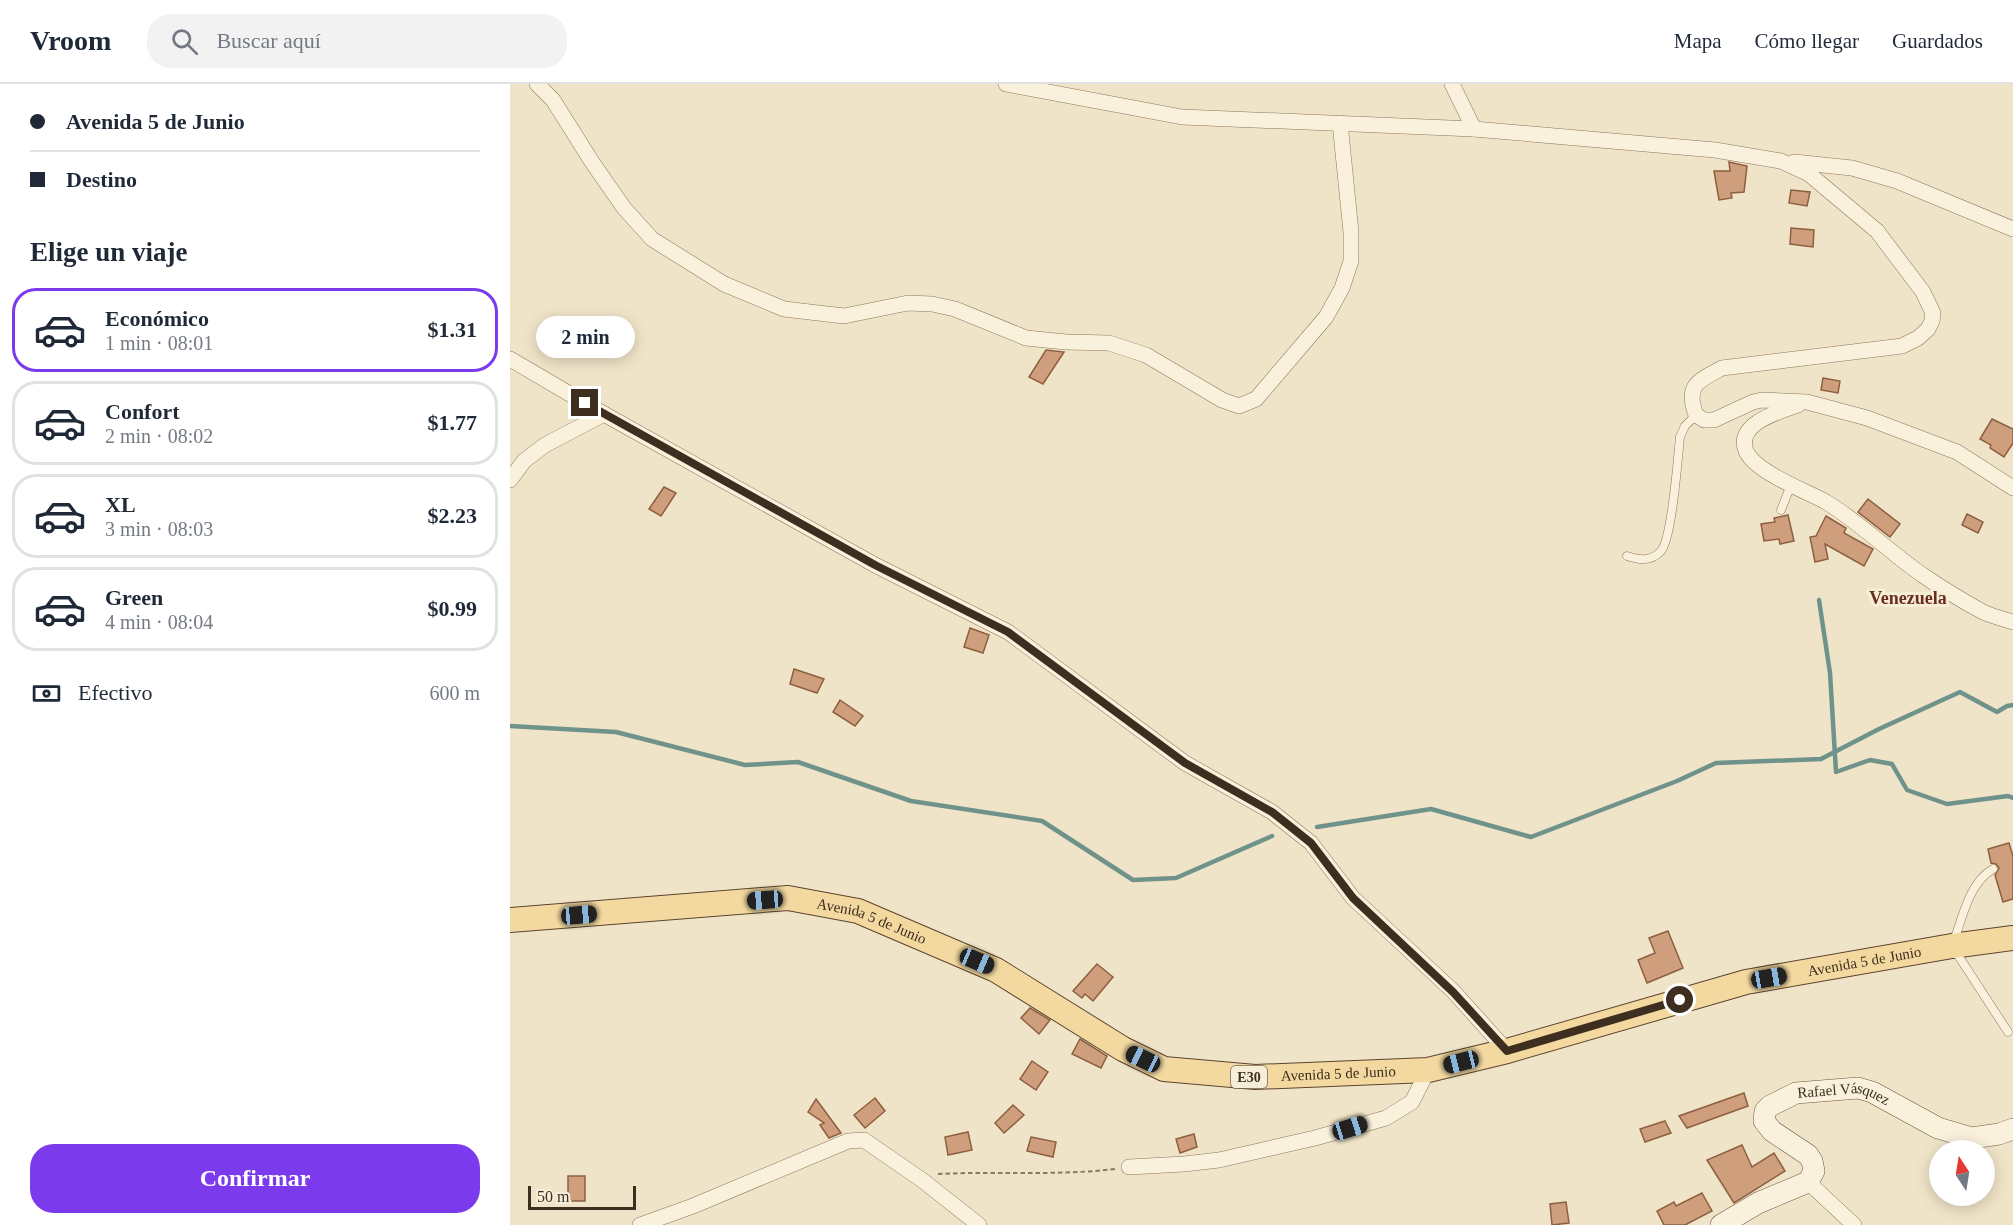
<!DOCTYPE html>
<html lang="es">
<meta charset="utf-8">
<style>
body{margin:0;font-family:"Times New Roman",serif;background:#f2f2f3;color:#1f2937;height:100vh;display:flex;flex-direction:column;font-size:22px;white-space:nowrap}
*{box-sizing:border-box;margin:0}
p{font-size:20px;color:#747a83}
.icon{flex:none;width:33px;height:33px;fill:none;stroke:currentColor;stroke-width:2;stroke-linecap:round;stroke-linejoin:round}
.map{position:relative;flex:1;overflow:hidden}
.side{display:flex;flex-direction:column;background:#fff;width:510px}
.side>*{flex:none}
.top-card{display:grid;align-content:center;height:132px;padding:0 30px;background:#fff}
.needle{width:39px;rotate:348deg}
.fabs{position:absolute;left:1419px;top:1056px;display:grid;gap:12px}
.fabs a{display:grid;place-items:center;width:66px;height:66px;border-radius:50%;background:#fff;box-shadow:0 3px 15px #0003;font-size:30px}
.scale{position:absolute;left:18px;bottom:15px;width:108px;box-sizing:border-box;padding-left:6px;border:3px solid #3d2e20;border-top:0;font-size:16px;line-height:21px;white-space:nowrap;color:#3d2e20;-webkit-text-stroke:4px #f7eed8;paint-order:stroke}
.end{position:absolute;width:27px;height:27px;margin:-14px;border:8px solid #3d2e20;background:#fff;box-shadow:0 0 0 3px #fff}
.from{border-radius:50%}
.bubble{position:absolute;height:42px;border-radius:21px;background:#fff;box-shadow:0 3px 15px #0003;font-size:20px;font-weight:800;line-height:42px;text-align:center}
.car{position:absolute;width:18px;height:36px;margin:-18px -9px;border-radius:8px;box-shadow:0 0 4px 2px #0007;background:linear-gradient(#222 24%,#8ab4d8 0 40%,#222 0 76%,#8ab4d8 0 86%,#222 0)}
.top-card b{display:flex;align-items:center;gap:21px;height:57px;font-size:22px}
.top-card b+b{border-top:2px solid #e0e1e3}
.top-card i{width:15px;height:15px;background:#1f2937}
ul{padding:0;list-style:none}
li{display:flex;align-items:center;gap:18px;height:84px;margin:0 12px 9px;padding:0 18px;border:3px solid #e0e1e3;border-radius:24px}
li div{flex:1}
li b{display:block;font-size:22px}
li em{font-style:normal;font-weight:800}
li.active{border-color:#7c3aed}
li>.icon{width:54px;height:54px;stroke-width:1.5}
h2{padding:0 30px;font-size:27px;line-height:72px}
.pay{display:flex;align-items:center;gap:15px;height:66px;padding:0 30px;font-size:22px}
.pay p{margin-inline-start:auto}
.button{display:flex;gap:12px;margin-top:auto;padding:12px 30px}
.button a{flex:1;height:69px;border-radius:24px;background:#7c3aed;color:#fff;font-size:24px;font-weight:800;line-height:69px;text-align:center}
header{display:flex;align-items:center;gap:36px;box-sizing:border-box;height:84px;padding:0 30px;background:#fff;border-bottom:2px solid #e0e1e3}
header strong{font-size:28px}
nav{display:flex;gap:33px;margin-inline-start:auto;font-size:21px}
.search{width:420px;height:54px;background:#f2f2f3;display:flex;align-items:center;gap:15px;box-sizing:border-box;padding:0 21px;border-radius:24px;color:#747a83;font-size:22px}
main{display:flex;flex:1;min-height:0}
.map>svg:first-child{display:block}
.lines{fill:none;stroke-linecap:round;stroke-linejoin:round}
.stream{stroke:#6f938a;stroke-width:4.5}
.building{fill:#cf9f7d;stroke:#8d5f41;stroke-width:1.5}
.lane-casing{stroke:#8d765c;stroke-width:9}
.street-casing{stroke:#8d765c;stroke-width:16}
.secondary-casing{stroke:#6f573f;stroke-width:22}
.primary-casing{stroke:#5b4430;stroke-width:26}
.path{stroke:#8d765c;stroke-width:2;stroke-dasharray:4.5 3;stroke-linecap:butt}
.lane{stroke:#faf1dc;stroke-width:8}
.street{stroke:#faf1dc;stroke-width:15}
.secondary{stroke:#faf1dc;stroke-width:21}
.primary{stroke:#f3d9a0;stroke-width:24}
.route{stroke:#3d2e20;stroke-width:8}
.labels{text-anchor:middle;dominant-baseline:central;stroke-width:6;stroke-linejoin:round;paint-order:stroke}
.shield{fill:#f7eed8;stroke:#756857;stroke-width:1.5}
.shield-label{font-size:14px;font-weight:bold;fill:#3d2e20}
.street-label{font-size:15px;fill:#3d2e20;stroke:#f7eed8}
.quarter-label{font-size:18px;font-weight:bold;fill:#6b2e1e;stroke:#f7eed8}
</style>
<header>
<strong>Vroom</strong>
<div class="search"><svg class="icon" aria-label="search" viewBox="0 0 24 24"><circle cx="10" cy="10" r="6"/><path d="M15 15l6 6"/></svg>Buscar aquí</div>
<nav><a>Mapa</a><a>Cómo llegar</a><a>Guardados</a></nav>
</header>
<main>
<section class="side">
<div class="top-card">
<b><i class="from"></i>Avenida 5 de Junio</b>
<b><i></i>Destino</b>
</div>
<h2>Elige un viaje</h2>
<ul>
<li class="active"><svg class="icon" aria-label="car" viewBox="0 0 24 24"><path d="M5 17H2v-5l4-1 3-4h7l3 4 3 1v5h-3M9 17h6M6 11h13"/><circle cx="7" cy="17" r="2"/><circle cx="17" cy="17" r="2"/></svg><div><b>Económico</b><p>1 min · 08:01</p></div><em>$1.31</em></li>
<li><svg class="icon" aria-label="car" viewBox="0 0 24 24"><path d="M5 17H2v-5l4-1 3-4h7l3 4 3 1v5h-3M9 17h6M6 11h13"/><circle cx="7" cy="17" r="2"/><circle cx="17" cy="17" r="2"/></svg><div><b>Confort</b><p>2 min · 08:02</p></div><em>$1.77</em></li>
<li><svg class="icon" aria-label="car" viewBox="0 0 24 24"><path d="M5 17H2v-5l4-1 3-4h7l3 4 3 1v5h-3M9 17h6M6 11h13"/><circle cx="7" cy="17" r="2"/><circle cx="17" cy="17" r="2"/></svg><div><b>XL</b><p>3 min · 08:03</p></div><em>$2.23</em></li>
<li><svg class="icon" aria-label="car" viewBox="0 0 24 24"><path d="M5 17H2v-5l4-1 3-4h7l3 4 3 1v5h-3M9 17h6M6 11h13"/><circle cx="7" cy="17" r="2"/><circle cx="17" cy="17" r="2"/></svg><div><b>Green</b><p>4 min · 08:04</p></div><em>$0.99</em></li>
</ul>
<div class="pay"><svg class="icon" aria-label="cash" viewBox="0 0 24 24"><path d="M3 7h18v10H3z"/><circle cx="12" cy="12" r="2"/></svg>Efectivo<p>600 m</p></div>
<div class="button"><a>Confirmar</a></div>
</section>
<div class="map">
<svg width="1503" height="1141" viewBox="0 0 1503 1141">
<rect width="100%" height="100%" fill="#f0e4c8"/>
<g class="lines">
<g class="stream">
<path d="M 1309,516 L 1320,589 L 1326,688 L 1360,676 L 1382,680 L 1397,706 L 1437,720 L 1498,712 L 1503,714"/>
<path d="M 0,642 L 106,648 L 235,681 L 288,678 L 401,717 L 532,737 L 623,796 L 666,794 L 762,752"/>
<path d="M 807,743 L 921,725 L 1021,753 L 1167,697 L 1206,679 L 1311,675 L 1369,645 L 1450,608 L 1487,628 L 1497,622 L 1503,621"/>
</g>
</g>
<g class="building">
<path d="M 1219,78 L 1237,82 L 1234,108 L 1221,109 L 1222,114 L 1209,116 L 1204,87 L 1220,87 Z"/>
<path d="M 1281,106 L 1300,108 L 1297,122 L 1279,119 Z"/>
<path d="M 1281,144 L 1304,146 L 1303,163 L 1280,160 Z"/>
<path d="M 536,266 L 554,268 L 533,300 L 519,293 Z"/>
<path d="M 1313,294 L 1330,297 L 1328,309 L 1311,306 Z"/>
<path d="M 1482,335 L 1503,345 L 1503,359 L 1494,373 L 1480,364 L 1481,361 L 1470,355 Z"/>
<path d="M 154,403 L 166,409 L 151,432 L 139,425 Z"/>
<path d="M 1358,415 L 1390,440 L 1380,453 L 1348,428 Z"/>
<path d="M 1457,430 L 1473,438 L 1468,449 L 1452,441 Z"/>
<path d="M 1278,431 L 1284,457 L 1270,460 L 1269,455 L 1254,457 L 1251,440 L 1265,438 L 1264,434 Z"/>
<path d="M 1316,432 L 1336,444 L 1334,449 L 1363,465 L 1354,482 L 1315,460 L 1318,475 L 1305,478 L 1300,453 L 1306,452 Z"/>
<path d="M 460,544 L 479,551 L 473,569 L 454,563 Z"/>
<path d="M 284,585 L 314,595 L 307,609 L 280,600 Z"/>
<path d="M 330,616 L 353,632 L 345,642 L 323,628 Z"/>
<path d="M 1499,759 L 1503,772 L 1503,815 L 1493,818 L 1485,791 L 1489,784 L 1486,780 L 1481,779 L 1478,765 Z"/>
<path d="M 1158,847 L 1173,884 L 1137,899 L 1128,876 L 1145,869 L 1139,854 Z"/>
<path d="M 587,880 L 603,893 L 583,917 L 575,910 L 572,914 L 563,907 Z"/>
<path d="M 520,924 L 540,936 L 529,950 L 511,934 Z"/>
<path d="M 570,955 L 597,972 L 591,984 L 562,970 Z"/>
<path d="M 522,977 L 538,988 L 526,1006 L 510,995 Z"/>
<path d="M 1234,1009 L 1238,1022 L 1177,1044 L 1169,1032 Z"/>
<path d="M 365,1014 L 375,1027 L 355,1044 L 344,1031 Z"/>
<path d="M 306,1015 L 331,1049 L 319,1054 L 310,1041 L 314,1039 L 298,1028 Z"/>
<path d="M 503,1021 L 514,1031 L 494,1049 L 485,1039 Z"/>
<path d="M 1155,1037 L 1161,1049 L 1135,1058 L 1130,1045 Z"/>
<path d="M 458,1048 L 462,1066 L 438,1071 L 435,1053 Z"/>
<path d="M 684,1050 L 687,1063 L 670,1069 L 666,1055 Z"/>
<path d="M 521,1053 L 546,1058 L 543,1073 L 517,1067 Z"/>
<path d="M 1232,1061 L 1242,1083 L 1264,1069 L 1275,1087 L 1224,1119 L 1197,1076 Z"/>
<rect x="58" y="1092" width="17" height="25"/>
<path d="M 1192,1109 L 1202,1127 L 1175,1141 L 1154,1141 L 1147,1127 L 1164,1118 L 1166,1122 Z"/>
<path d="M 1056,1118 L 1059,1139 L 1042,1141 L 1040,1120 Z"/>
</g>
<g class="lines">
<g class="lane-casing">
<g id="lane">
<path d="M 1271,426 L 1281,401"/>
<path d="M 1117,472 C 1129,476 1141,478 1151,467 C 1162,455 1168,372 1170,353 L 1175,342 L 1186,331"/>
<path d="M 1483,785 C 1458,799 1452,837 1442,862 L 1498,948"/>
</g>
</g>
<g class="street-casing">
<g id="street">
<path d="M 27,0 L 43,16 L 82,78 L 114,124 L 142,155 L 214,200 L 274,225 L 334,232 L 398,219 L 422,220 L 445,225 L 516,254 L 556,258 L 599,259 L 636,271 L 712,316 L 729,322 L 746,315 L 816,233 L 832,204 L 841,177 L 841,148 L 830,39"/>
<path d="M 496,0 L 672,33 L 964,45 L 1205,66 L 1271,77 L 1299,90 L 1367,147 L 1413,208 L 1423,229 L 1422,237 L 1418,245 L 1408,254 L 1392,262 L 1212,284 C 1188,297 1175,301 1186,331 L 1194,336 L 1204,336 L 1243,318 L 1252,316 L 1297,318 L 1357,334 L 1447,368 L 1503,404"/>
<path d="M 942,0 L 964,45"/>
<path d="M 1284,78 L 1342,84 L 1387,97 L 1503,145"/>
<path d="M 0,275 L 94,330 L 365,481 L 498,548 L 675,679 L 762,728 L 801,759 L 843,814 L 943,907 L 997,967"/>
<path d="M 1288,321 C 1271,327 1225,339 1236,367 C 1245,388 1296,407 1316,418 C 1351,439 1380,469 1414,492 C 1433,505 1453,517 1473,528 C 1482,532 1493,535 1503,538"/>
<path d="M 0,396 L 14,377 L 35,361 L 94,330"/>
<path d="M 619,1083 L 674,1080 L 709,1076 L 805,1054 L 876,1034 L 902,1018 L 918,986"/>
<path d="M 1298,1098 L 1344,1141"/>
<path d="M 130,1141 L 183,1122 L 338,1057 L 354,1056 L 412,1096 L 469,1141"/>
</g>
</g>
<g class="secondary-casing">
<g id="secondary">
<path id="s1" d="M 1211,1141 L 1248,1119 L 1298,1098 L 1304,1087 L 1302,1077 L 1298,1071 L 1262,1047 L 1254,1037 L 1255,1027 L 1260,1022 L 1286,1009 L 1348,1004 L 1362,1008 L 1428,1044 L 1462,1054 L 1489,1050 L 1503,1045"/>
</g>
</g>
<g class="primary-casing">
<g id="primary">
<path id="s2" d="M 0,836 L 278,814 L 348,827 L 486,886 L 613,965 L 654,985 L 745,993 L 918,986 L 997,967 L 1236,898 L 1442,862 L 1503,854"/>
</g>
</g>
<path class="path" d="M 428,1090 C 487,1087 546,1092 605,1085"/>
<use href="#lane" class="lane"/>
<use href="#street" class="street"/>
<use href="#secondary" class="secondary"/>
<use href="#primary" class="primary"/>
</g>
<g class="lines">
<path class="route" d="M 75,319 L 365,481 L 498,548 L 675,679 L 762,728 L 801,759 L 843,814 L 943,908 L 997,967 L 1170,916"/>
</g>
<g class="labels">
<rect class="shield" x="721" y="982" width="36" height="22" rx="4.5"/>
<g class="shield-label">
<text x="739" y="993">E30</text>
</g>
<g class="street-label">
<text stroke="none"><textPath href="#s2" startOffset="366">Avenida 5 de Junio</textPath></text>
<text stroke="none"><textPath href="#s2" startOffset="1410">Avenida 5 de Junio</textPath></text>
<text stroke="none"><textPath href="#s2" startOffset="870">Avenida 5 de Junio</textPath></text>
<text stroke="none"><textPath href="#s1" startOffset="278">Rafael Vásquez</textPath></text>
</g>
<g class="quarter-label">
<text x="1398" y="514">Venezuela</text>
</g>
</g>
</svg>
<div class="fabs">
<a><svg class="needle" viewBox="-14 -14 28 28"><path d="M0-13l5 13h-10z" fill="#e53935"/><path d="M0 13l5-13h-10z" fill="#747a83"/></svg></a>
</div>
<div class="scale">50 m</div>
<i class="end from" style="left:1170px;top:916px"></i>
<i class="end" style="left:75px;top:319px"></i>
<div class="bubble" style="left:26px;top:232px;width:99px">2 min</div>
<i class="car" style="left:255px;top:816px;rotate:266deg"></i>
<i class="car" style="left:69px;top:831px;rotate:85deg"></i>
<i class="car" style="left:467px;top:877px;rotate:113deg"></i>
<i class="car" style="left:1259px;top:894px;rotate:80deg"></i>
<i class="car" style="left:633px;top:975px;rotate:295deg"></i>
<i class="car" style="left:951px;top:978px;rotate:256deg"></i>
<i class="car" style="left:840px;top:1044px;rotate:73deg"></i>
</div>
</main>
